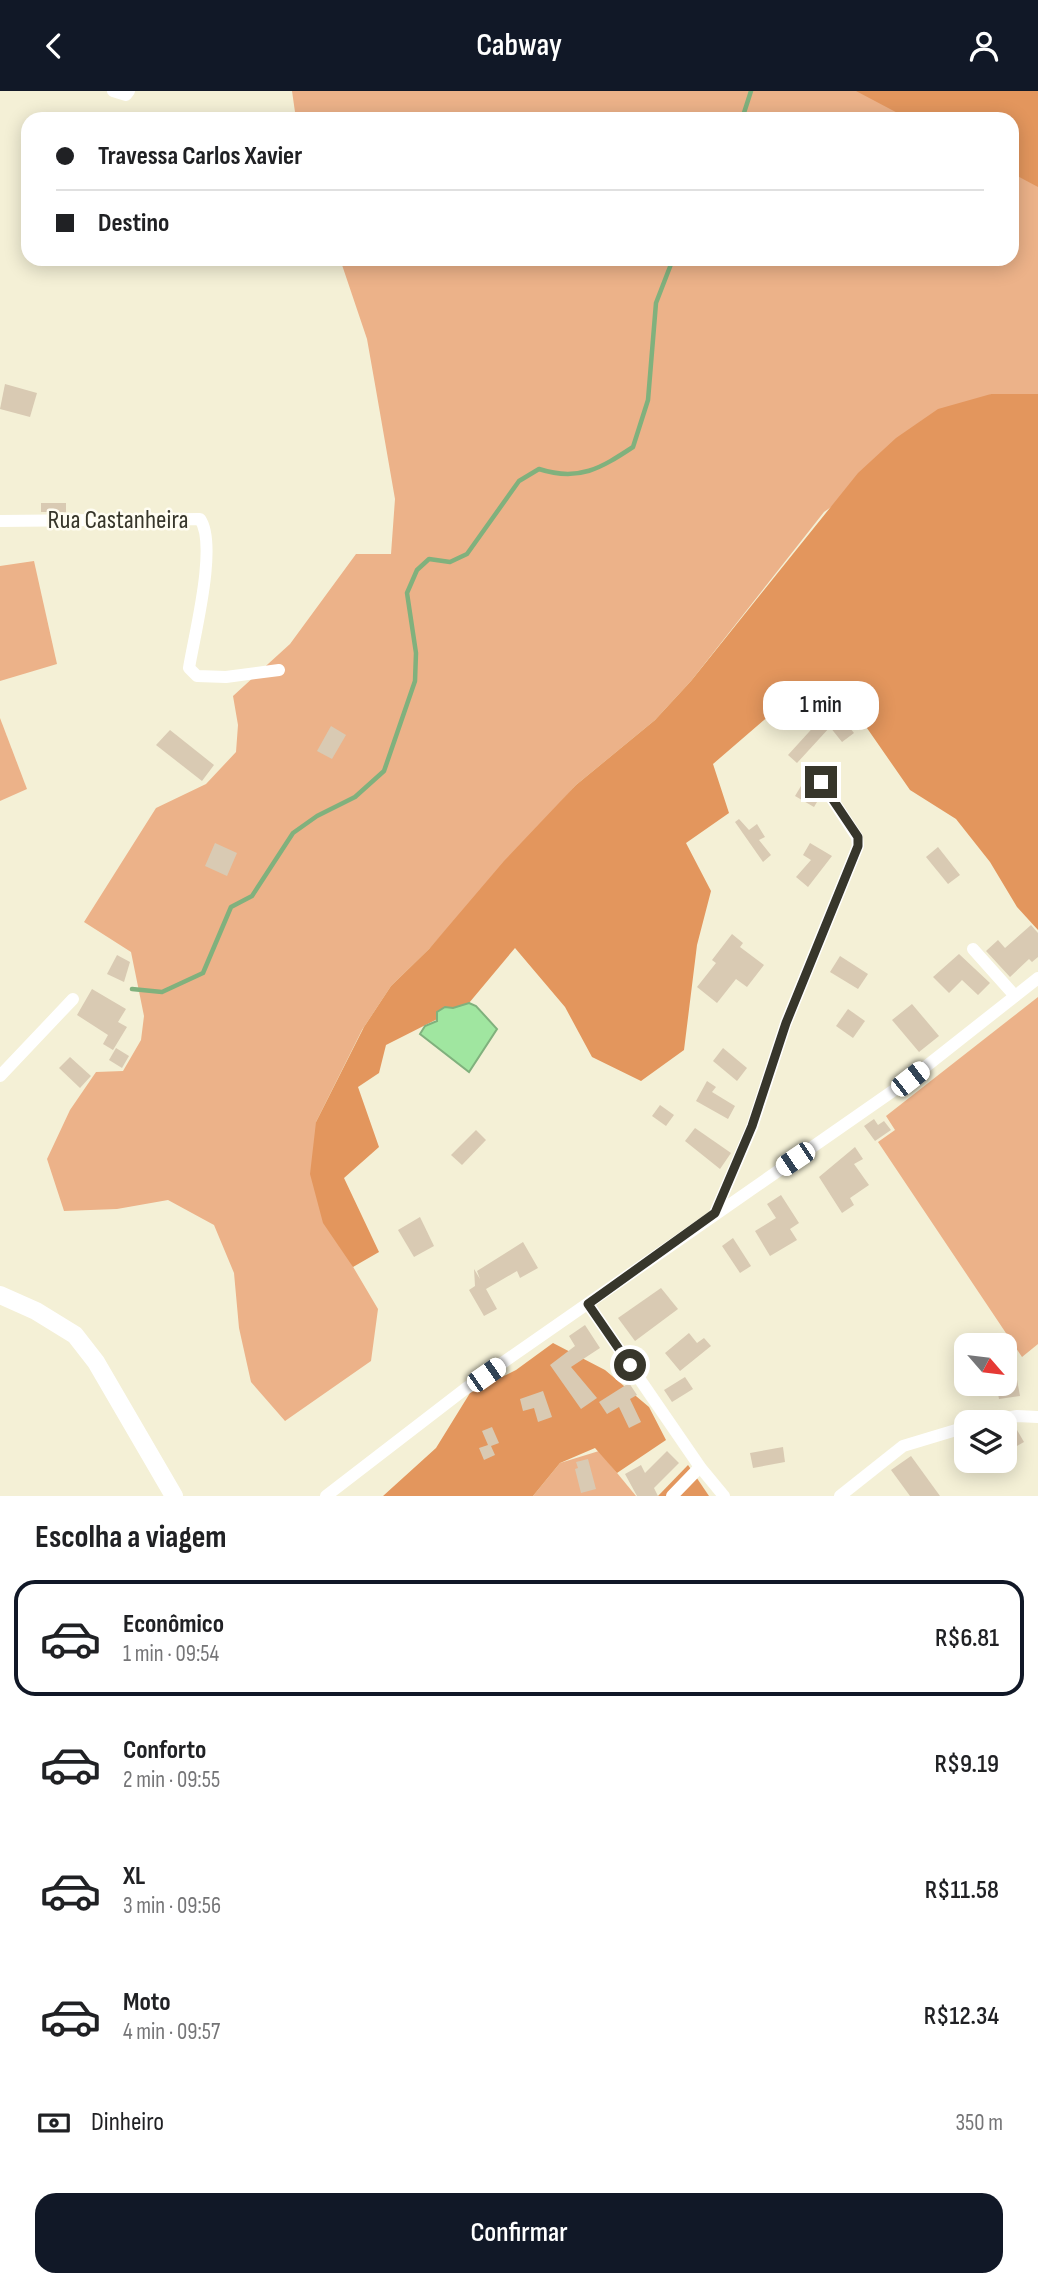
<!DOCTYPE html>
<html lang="pt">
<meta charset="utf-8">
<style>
body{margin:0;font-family:"Sofia Sans Condensed",sans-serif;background:#f6f6f6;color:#202124;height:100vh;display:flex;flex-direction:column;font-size:26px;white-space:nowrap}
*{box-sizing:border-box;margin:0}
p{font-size:23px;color:#757577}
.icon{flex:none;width:38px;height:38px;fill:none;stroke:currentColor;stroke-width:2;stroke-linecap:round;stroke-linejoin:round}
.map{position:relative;height:1405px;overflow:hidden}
.drawer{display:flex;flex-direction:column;background:#fff;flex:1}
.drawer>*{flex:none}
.top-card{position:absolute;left:21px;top:21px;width:998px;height:154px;border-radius:21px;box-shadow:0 4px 18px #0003;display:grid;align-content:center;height:154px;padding:0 35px;background:#fff}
.needle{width:46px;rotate:118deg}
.buttons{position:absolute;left:954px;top:1242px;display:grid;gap:14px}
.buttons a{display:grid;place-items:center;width:63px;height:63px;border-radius:14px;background:#fff;box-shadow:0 4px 18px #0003;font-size:35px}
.end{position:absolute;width:32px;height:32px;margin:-16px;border:9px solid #37362b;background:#fff;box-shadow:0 0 0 4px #fff}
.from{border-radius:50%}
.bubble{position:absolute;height:49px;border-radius:21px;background:#fff;box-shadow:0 4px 18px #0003;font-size:23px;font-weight:600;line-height:49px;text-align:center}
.car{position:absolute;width:21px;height:42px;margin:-21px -10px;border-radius:9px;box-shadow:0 0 5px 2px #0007;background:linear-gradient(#fff 24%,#345 0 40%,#fff 0 76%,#345 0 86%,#fff 0)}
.top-card b{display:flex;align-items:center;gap:24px;height:66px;font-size:26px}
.top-card b+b{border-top:2px solid #e0e0e0}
.top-card i{width:18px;height:18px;background:#202124}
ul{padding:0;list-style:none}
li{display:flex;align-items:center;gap:21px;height:116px;margin:0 14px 10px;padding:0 21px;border:4px solid transparent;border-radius:21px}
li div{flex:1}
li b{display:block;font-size:26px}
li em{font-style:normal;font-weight:600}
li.on{border-color:#111827}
li>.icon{width:63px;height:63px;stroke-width:1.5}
h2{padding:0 35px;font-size:32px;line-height:84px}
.pay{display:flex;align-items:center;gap:18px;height:77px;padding:0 35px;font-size:26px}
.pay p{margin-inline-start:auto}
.action{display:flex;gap:14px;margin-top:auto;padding:14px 35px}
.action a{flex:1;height:80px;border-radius:21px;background:#111827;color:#fff;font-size:28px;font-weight:600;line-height:80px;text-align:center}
header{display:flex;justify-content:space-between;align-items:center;height:91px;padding:0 35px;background:#111827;color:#fff;font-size:32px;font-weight:600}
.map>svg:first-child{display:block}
.green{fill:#ecb289}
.forest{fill:#e3965d}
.water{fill:#a0e6a0;stroke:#80b17d;stroke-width:2}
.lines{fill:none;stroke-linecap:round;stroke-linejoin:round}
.stream{stroke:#80b17d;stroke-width:4.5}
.building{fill:#d9cab3}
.street{stroke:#fff;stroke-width:12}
.secondary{stroke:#fff;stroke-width:18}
.route{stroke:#37362b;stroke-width:9}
.labels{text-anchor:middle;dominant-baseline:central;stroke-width:5;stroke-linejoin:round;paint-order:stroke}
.street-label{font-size:26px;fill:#37362b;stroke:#fffdf2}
</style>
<header><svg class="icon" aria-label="back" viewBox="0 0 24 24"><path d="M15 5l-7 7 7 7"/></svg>Cabway<svg class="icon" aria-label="person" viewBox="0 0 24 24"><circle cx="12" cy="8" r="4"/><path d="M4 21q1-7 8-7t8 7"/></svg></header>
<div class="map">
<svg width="1038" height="1405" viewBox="0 0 1038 1405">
<rect width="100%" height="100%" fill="#f4f0d6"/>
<g class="green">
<path d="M 292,0 L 1038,0 L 1038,303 L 991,303 L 824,421 L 691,590 L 655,629 L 576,694 L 429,858 L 391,895 L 362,939 L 316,1031 L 352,1174 L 378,1218 L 371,1270 L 285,1330 L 251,1291 L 239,1237 L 234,1182 L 214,1134 L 168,1109 L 117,1118 L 64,1120 L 47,1068 L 70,1019 L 96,981 L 123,980 L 141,949 L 144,925 L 131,861 L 84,831 L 156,717 L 206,693 L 236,661 L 238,634 L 233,605 L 290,553 L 356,463 L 391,463 L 395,408 L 376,299 L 367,248 L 340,168 L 1012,168 L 1012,28 L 296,28 Z"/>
<path d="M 34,470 L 57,573 L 0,590 L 0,475 Z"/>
<path d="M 0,627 L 27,698 L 0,710 Z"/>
<path d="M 1038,906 L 1038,1253 L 1022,1266 L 878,1051 L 895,1039 L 886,1025 Z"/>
<path d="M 599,1360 L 636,1405 L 533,1405 L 560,1372 Z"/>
</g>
<g class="forest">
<path d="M 856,0 L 1038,0 L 1038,96 L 1012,82 L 1012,28 L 909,28 Z"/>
<path d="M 991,303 L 1038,303 L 1038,839 L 1017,816 L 990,771 L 956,728 L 910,699 L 860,627 L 828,604 L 785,611 L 713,673 L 729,722 L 686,752 L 711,800 L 697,854 L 684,959 L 641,990 L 592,966 L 565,916 L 515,857 L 469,912 L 386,954 L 379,982 L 358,996 L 379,1056 L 344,1087 L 379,1161 L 353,1176 L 323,1132 L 310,1083 L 316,1031 L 364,936 L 391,895 L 429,858 L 504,770 L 576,694 L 655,629 L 691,590 L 858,382 L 896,347 L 938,318 Z"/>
<path d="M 553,1252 L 605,1279 L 649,1316 L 666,1349 L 617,1382 L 595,1357 L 560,1372 L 533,1405 L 383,1405 L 436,1357 L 470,1302 L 516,1279 Z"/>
<path d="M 688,1374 L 709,1405 L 658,1405 Z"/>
</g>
<path class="water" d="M 469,912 L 476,915 L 497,938 L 469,981 L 420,943 L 425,935 L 437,930 L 437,921 L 445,916 L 453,917 Z"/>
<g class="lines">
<g class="stream">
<path d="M 742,28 L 751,0"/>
<path d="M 132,898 L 162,901 L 203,882 L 231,816 L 252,805 L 293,742 L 317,725 L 355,706 L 384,680 L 415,590 L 416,562 L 407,502 L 417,479 L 429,468 L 450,471 L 467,463 L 519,390 L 539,378 C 579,391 601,377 633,356 L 648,309 L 656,212 L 673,168"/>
</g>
</g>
<g class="building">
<path d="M 5,293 L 37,302 L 30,326 L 0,318 Z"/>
<rect x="41" y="412" width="25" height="9"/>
<path d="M 847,609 L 850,613 L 840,625 L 854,642 L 842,651 L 830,636 L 797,672 L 788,664 L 819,630 Z"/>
<path d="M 331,635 L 346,644 L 332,668 L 317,660 Z"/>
<path d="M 170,639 L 214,674 L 202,690 L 156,654 Z"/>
<path d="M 804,690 L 814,696 L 820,706 L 814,716 L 795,705 Z"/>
<path d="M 739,728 L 749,739 L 757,733 L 765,746 L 759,749 L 771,764 L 763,771 L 735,731 Z"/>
<path d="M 215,752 L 237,762 L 227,785 L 205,775 Z"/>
<path d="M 810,752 L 832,765 L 808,796 L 796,786 L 811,769 L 803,764 Z"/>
<path d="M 938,756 L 960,784 L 948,793 L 926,766 Z"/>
<path d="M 1031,834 L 1038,842 L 1038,866 L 1032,871 L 1029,868 L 1010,886 L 986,860 L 998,849 L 1005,857 Z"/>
<path d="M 732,843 L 743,852 L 740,856 L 764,874 L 747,896 L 736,888 L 717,912 L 697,896 L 716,872 L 712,869 Z"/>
<path d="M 959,863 L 990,892 L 978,904 L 962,889 L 949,902 L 933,886 Z"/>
<path d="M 117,864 L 130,871 L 124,891 L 107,883 Z"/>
<path d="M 840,865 L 868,883 L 858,898 L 830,881 Z"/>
<path d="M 92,898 L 126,918 L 118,931 L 127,936 L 113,959 L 103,953 L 108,944 L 77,924 Z"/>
<path d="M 912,913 L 939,945 L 919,961 L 892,929 Z"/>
<path d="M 848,918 L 865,930 L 853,947 L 836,935 Z"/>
<path d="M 116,957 L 129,965 L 122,977 L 109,969 Z"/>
<path d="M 723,957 L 747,977 L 737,990 L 713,970 Z"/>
<path d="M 70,966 L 91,985 L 80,997 L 59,977 Z"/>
<path d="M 707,990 L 716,996 L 712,1001 L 735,1015 L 728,1028 L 696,1010 Z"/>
<path d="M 660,1014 L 674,1024 L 666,1035 L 652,1025 Z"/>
<path d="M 874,1028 L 878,1034 L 884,1030 L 891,1039 L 875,1050 L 864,1035 Z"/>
<path d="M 695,1037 L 731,1062 L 720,1078 L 685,1050 Z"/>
<path d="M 476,1039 L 486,1049 L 462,1074 L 451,1064 Z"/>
<path d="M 855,1056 L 863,1068 L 854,1073 L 869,1094 L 850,1107 L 854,1114 L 842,1122 L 819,1086 Z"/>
<path d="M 781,1104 L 799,1132 L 790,1138 L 797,1149 L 770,1165 L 755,1140 L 776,1127 L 767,1113 Z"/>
<path d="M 420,1126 L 434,1155 L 414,1166 L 398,1139 Z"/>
<path d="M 733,1147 L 751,1175 L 740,1182 L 722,1155 Z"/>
<path d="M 523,1151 L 538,1177 L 520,1187 L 517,1180 L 486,1198 L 497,1218 L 484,1225 L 469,1199 L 475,1195 L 474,1178 L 480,1188 L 477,1180 Z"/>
<path d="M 661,1197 L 678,1218 L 635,1250 L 618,1227 Z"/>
<path d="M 585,1234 L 600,1257 L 571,1276 L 597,1307 L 581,1318 L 550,1274 L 575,1255 L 569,1245 Z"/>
<path d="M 689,1242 L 697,1252 L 704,1247 L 711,1255 L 680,1280 L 665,1262 Z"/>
<path d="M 1016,1283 L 1020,1305 L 999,1308 L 996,1293 L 1004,1293 L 1004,1284 Z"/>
<path d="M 685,1286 L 693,1298 L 672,1311 L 664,1299 Z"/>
<path d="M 629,1292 L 637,1304 L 630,1308 L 641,1331 L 629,1337 L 619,1316 L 607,1323 L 599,1311 Z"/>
<path d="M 543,1300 L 552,1326 L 538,1331 L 534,1317 L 523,1320 L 520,1308 Z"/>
<path d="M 492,1336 L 499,1352 L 491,1355 L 495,1364 L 484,1369 L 479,1357 L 488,1354 L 482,1340 Z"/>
<path d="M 1017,1339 L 1024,1351 L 1004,1362 L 1004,1346 Z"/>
<path d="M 783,1356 L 785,1371 L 753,1377 L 750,1362 Z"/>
<path d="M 667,1360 L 679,1372 L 654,1397 L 658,1405 L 637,1405 L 625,1383 L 641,1374 L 645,1382 Z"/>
<path d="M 911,1365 L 940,1405 L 910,1405 L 891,1379 Z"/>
<path d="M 588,1368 L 596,1398 L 581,1402 L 575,1378 L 578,1377 L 576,1371 Z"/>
</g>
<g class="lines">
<g class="street">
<path d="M 113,0 L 126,4 L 129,0"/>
<path d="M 0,430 L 200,428 C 218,454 194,545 189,577 L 197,585 L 226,586 L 279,579"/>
<path d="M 973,858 L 1015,905"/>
<path d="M 0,985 L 73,908"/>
<path d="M 715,1122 L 752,1036 L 786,932 L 858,755 L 857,746 L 821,691"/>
<path d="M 588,1213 L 700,1376 L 724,1405"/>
<path d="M 977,1332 L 1017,1325 L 1038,1326"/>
<path d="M 326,1405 L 465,1298 L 910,988 L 1038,887"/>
<path d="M 672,1405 L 700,1376"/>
<path d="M 840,1405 L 903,1355 L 966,1336"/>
</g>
<path class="secondary" d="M 0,1204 L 36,1220 L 75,1244 L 96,1271 L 174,1405"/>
</g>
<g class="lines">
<path class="route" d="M 630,1274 L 588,1213 L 715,1122 L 752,1035 L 786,932 L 858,755 L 858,746 L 821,691"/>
</g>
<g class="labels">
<g class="street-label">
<text x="118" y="429">Rua Castanheira</text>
</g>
</g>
</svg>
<div class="buttons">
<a><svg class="needle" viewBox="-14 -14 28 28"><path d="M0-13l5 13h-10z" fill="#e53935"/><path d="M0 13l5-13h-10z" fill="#757577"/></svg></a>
<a><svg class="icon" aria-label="layers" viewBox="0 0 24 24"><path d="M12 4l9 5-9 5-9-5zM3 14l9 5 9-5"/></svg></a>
</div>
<i class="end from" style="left:630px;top:1274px"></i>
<i class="end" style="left:821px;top:691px"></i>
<div class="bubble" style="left:763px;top:590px;width:116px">1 min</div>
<i class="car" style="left:910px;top:988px;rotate:52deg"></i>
<i class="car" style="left:795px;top:1068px;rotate:236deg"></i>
<i class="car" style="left:486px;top:1284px;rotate:55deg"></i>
<div class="top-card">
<b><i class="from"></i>Travessa Carlos Xavier</b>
<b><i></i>Destino</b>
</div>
</div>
<section class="drawer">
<h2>Escolha a viagem</h2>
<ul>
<li class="on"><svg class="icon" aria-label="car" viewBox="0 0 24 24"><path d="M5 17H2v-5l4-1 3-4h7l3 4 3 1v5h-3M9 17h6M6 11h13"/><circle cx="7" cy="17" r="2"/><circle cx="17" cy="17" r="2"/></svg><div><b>Econômico</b><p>1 min · 09:54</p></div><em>R$6.81</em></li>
<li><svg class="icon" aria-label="car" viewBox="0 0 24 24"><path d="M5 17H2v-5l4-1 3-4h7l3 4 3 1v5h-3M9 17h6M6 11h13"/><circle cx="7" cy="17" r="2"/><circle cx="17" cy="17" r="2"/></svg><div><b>Conforto</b><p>2 min · 09:55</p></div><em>R$9.19</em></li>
<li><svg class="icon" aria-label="car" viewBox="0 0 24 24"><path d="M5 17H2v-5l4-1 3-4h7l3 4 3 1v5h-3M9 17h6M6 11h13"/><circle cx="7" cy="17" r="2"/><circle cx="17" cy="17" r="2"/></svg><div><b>XL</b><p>3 min · 09:56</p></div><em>R$11.58</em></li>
<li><svg class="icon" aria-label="car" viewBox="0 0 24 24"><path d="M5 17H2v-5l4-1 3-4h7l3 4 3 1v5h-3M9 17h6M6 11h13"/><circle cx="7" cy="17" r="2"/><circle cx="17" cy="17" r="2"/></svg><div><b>Moto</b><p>4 min · 09:57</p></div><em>R$12.34</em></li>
</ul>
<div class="pay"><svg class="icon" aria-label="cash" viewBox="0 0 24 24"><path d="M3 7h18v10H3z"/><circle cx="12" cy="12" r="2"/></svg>Dinheiro<p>350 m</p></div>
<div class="action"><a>Confirmar</a></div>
</section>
